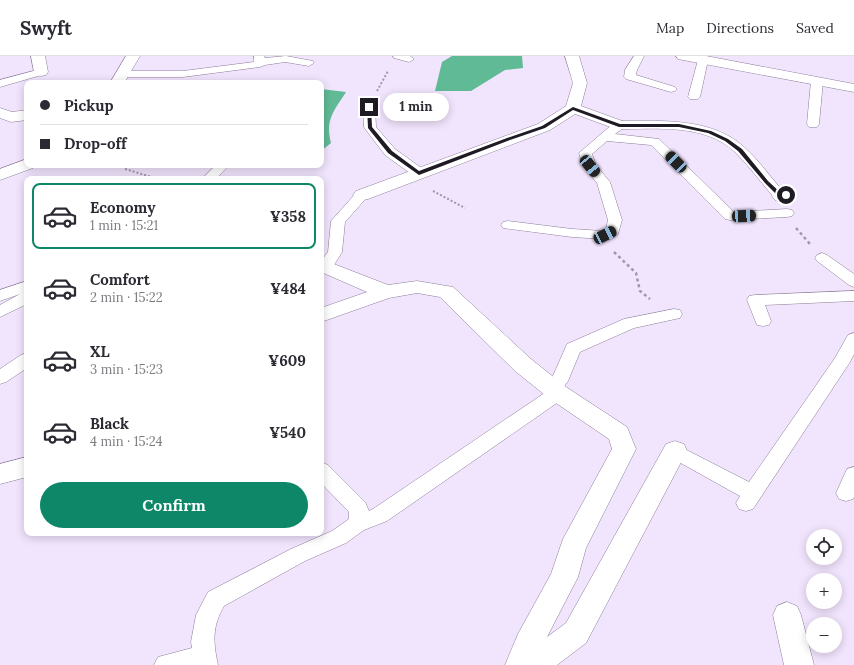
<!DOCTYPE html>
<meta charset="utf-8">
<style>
body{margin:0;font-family:Lora,serif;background:#f2f2f3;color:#2b2b33;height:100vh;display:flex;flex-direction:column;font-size:15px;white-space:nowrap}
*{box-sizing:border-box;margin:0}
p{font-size:13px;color:#7c7c81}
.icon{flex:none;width:22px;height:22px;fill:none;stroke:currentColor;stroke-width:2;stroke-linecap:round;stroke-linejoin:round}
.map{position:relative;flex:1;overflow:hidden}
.panel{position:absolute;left:24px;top:120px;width:300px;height:360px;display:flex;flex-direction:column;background:#fff;border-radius:8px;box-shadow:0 2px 10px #0003}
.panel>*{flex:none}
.hud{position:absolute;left:24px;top:24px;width:300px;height:88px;border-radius:8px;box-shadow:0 2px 10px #0003;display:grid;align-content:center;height:88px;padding:0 16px;background:#fff}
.controls{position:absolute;left:806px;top:473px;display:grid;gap:8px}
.controls a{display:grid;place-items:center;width:36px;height:36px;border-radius:50%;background:#fff;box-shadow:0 2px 10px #0003;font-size:20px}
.end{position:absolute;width:18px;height:18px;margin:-9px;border:5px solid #1f1a24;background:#fff;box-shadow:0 0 0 2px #fff}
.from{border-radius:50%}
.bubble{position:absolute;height:28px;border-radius:14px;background:#fff;box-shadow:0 2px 10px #0003;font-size:13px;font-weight:700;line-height:28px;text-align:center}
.car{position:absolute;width:12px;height:24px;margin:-12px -6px;border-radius:5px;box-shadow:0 0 3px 1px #0007;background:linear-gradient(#222 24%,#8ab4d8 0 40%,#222 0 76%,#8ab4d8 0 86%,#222 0)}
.hud b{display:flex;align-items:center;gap:14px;height:38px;font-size:15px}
.hud b+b{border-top:1px solid #e1e1e2}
.hud i{width:10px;height:10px;background:#2b2b33}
ul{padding:7px 0 0;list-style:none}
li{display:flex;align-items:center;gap:12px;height:66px;margin:0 8px 6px;padding:0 8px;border:2px solid transparent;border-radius:8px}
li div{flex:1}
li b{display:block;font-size:15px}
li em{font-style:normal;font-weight:700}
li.selected{border-color:#0e8768}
li>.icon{width:36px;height:36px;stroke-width:1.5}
.primary-button{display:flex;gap:8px;margin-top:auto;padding:8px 16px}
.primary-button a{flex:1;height:46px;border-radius:24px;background:#0e8768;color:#fff;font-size:16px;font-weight:700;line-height:46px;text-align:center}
header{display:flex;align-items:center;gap:24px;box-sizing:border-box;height:56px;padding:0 20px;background:#fff;border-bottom:1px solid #e1e1e2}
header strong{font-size:19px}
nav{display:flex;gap:22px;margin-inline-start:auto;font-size:14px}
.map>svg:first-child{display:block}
.forest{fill:#61ba96}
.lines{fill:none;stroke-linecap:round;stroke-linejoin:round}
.service-casing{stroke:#8c7d98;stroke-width:1}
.minor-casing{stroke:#8c7d98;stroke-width:1}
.path-far1{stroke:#a197aa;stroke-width:2;stroke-dasharray:2 2;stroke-linecap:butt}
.path{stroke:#a197aa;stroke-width:2.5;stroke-dasharray:3 3;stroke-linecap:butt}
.service{fill:#fff;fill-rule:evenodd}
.minor{fill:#fff;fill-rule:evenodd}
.route{fill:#1f1a24}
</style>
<header>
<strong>Swyft</strong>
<nav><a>Map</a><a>Directions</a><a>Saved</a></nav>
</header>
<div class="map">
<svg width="854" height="609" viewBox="0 0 854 609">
<rect width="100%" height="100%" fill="#f1e4fd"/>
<g class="forest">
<path d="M 452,0 L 522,0 L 523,12 L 505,14 L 471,35 L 435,35 L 442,6 Z"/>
<path d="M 321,33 L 346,36 C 334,55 325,63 331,87 L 321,95 Z"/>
</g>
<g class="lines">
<g class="service-casing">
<g id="service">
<path d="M 254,0 L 264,0 L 265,2 L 286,0 L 313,5 L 314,7 L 309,10 L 285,6 L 265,9 L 260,11 L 183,21 L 122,21 L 116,18 L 122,15 L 183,15 L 254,6 Z"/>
<path d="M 393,0 L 410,0 L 414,3 L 409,6 L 394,2 Z"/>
<path d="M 634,0 L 644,0 L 637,14 L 636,19 L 675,31 L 677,33 L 675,35 L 671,36 L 626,23 L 624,21 L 625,14 Z"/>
<path d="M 703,1 L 708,4 L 700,41 L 698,43 L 690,43 L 688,41 L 698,4 Z"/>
<path d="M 41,13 L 45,14 L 47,16 L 45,18 L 0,31 L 0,24 Z"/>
<path d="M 817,22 L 821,23 L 823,25 L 819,68 L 817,71 L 809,71 L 807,68 L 811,25 L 813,23 Z"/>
<path d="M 369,47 L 373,48 L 375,51 L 376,71 L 395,93 L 424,114 L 426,117 L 424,120 L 414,120 L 385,99 L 366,74 L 364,71 L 363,51 L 365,48 Z"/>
<path d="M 619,65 C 660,65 711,61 744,91 C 760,105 772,124 787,139 L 789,142 L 787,145 L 782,146 L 777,145 C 763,129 750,111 735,96 C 705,68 660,73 622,73 L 615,78 L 659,83 L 734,156 L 787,153 L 792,154 L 794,157 L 792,160 L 787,161 L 730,164 L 725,163 L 651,89 L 607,85 L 592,98 L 596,109 L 610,126 L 622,164 L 618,178 L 605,183 L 572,181 L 503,172 L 501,169 L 503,166 L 508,165 L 572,173 L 603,175 L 606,173 L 608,164 L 597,127 L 583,110 L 579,97 L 615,66 Z"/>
<path d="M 216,109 L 229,109 L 216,123 L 202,123 Z"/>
<path d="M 362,135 L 367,136 L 369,139 L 345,166 L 342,196 L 331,214 L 321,215 L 321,205 L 328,196 L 331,165 L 357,136 Z"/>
<path d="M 822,197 L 827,199 L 854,218 L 854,231 L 849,229 L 817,205 L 815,202 L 817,199 Z"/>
<path d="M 27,225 L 27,236 L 24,237 L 27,236 L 27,248 L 0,261 L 0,249 L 20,238 L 0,245 L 0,234 Z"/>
<path d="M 854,235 L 854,245 L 765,249 L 771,265 L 769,269 L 763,270 L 757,269 L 747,244 L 749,240 L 755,239 Z"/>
<path d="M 674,253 L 680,254 L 682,258 L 680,262 L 634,272 L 580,296 L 568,325 L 563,332 L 567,337 L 564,342 L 387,465 L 364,474 L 346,487 L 305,505 L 224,550 C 212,571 213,586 218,609 L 154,609 L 158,601 L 192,592 L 191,586 L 196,559 L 208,536 L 291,493 L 332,475 L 349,463 L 349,456 L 321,427 L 321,406 L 328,409 L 365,446 L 369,455 L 373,453 L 546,336 L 543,332 L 552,322 L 567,288 L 624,263 Z"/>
<path d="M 854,277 L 854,298 L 850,306 L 753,453 L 746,455 L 739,453 L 736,447 L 740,440 L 668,400 L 666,395 L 668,390 L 675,388 L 749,426 L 835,302 L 848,279 Z"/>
<path d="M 27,297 L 27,312 L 6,326 L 0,328 L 0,313 L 21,299 Z"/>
<path d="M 854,411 L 854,441 L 853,443 L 846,445 L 839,443 L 836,437 L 847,413 Z"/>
</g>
</g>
<g class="minor-casing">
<g id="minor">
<path d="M 31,0 L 45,0 L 48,16 L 46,19 L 41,20 L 36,19 L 34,16 Z"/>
<path d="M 126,0 L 140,0 L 124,27 L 110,27 Z"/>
<path d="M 565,0 L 579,0 L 587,27 L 581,50 L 625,66 L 627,69 L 625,72 L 619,74 L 613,72 L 575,58 L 550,74 L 368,143 L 362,144 L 356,143 L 353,139 L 356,135 L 538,68 L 566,50 L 573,27 Z"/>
<path d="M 676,0 L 706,0 L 854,28 L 854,36 L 683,4 L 678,3 Z"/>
<path d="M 0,52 L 12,56 L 27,54 L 27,64 L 11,66 L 0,62 Z"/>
<path d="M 27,103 L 27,109 L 35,109 L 33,112 L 0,124 L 0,113 Z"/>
<path d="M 786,134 L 792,135 L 795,139 L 792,143 L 781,145 L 775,144 L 772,140 L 775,136 Z"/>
<path d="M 326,205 L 388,229 L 417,225 L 453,231 L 531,303 L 566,331 L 627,371 L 636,393 L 586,492 L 578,521 L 547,581 L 566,567 L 666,388 L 675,385 L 684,388 L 687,395 L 586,587 L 557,609 L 505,609 L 518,578 L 551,518 L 563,483 L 612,393 L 609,383 L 550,343 L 515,315 L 440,241 L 417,237 L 389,242 L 321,266 L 321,252 L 367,236 L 321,216 L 321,206 Z"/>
<path d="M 27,401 L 27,421 L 0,428 L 0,408 Z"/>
<path d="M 787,546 L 797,550 L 801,559 L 814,609 L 784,609 L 773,559 L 777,550 Z"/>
</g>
</g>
<g class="path-far1">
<path d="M 377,35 L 388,15"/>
<path d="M 125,113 L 158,123"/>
<path d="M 433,135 L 465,152"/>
</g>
<g class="path">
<path d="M 796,172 L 810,188"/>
<path d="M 614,196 L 636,217 L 640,235 L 650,243"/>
</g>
<use href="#service" class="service"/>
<use href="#minor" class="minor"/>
</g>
<path class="route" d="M 369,50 L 371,51 L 372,71 L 392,95 L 419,115 L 507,82 L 542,70 L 573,51 L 620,68 L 679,68 L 711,75 L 728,83 L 742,93 L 768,125 L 782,138 L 789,139 L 779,141 L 765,127 L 738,95 L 725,85 L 708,77 L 679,71 L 619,71 L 573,54 L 545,72 L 510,84 L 419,119 L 388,97 L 368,72 L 367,51 Z"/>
</svg>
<div class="controls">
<a><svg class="icon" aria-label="locate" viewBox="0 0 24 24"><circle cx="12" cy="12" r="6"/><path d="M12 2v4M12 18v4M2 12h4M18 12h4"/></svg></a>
<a>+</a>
<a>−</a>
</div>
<i class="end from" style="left:786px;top:139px"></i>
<i class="end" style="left:369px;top:51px"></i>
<div class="bubble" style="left:383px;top:37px;width:66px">1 min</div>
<i class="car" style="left:676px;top:106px;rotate:315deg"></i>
<i class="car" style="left:590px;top:110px;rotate:141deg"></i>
<i class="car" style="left:744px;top:160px;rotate:87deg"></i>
<i class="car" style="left:605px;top:179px;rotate:64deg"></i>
<div class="hud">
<b><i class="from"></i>Pickup</b>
<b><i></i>Drop-off</b>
</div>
<section class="panel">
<ul>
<li class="selected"><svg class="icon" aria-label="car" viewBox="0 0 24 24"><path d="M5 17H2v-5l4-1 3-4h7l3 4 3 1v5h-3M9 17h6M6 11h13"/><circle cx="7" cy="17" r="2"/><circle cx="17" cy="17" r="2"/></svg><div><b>Economy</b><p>1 min · 15:21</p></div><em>¥358</em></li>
<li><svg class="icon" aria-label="car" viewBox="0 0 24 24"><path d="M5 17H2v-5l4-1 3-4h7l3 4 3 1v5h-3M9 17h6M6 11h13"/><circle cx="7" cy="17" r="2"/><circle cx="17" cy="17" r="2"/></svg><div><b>Comfort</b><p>2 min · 15:22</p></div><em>¥484</em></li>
<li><svg class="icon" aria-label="car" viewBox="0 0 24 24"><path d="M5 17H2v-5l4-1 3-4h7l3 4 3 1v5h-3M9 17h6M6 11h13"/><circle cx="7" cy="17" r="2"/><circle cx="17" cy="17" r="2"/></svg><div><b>XL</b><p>3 min · 15:23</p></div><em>¥609</em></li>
<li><svg class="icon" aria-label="car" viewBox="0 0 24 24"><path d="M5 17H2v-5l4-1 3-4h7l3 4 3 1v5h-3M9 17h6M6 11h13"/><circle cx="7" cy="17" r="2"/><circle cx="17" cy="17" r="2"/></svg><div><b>Black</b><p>4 min · 15:24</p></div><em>¥540</em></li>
</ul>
<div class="primary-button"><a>Confirm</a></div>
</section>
</div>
